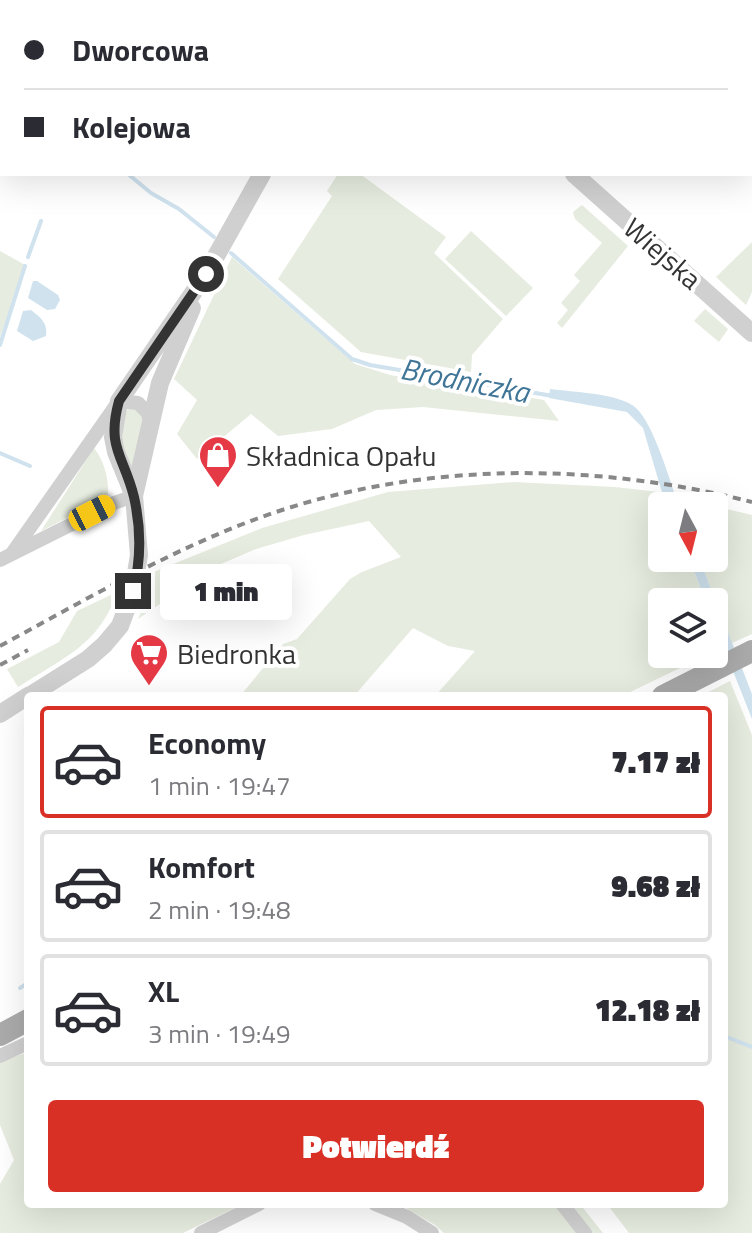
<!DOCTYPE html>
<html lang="pl">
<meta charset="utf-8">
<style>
body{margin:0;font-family:"Titillium Web",sans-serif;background:#f7f7f7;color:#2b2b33;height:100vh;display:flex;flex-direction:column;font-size:30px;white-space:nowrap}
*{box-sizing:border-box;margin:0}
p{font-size:26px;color:#7c7c81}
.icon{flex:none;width:44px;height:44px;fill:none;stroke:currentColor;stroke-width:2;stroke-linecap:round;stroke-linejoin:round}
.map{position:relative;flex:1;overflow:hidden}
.sheet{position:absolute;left:24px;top:692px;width:704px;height:516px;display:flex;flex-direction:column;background:#fff;border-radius:8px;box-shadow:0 8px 32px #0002}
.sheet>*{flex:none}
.banner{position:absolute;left:0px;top:0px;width:752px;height:176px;box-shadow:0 8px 32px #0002;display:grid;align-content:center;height:176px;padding:0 24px;background:#fff}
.needle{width:52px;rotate:173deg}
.fabs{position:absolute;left:648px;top:492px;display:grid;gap:16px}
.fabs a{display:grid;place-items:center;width:80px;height:80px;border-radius:8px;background:#fff;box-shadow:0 8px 32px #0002;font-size:40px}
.end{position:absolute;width:36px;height:36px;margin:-18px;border:10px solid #333;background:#fff;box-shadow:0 0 0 4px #fff}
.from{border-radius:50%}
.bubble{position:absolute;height:56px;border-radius:8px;background:#fff;box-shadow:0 8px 32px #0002;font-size:26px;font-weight:800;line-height:56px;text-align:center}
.car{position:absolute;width:24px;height:48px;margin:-24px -12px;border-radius:10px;box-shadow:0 0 6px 2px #0007;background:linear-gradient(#f5c518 24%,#345 0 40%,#f5c518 0 76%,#345 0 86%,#f5c518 0)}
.banner b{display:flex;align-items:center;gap:28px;height:76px;font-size:30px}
.banner b+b{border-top:2px solid #e1e1e2}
.banner i{width:20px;height:20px;background:#2b2b33}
ul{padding:14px 0 0;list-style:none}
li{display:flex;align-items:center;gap:24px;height:112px;margin:0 16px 12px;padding:0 8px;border:4px solid #e1e1e2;border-radius:8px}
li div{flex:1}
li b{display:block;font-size:30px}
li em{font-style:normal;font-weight:800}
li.active{border-color:#d93025}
li>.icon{width:72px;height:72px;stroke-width:1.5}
.action{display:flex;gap:16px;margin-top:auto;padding:16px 24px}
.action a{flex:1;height:92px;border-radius:8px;background:#d93025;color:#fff;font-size:32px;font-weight:800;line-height:92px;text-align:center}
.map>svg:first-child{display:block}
.green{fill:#e6ecdf}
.water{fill:#cfe2ee}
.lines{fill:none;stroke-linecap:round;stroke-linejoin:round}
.stream{stroke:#cfe2ee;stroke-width:4}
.minor{stroke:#d0d0d0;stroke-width:14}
.tertiary{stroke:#d0d0d0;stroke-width:18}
.primary{stroke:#ababab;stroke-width:22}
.rail{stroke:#888;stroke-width:4;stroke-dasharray:8 6;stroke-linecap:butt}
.route{stroke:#333;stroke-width:10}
.labels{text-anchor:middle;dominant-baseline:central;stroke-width:8;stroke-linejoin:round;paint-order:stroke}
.street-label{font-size:28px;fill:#333;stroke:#fff}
.poi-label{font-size:28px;fill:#333;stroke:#fff;text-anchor:start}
.water-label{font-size:30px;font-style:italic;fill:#3f7597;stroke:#fff}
</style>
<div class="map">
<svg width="752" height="1233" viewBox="0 0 752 1233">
<rect width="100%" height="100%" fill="#fff"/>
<g class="green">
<path d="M 338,174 L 360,174 L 446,237 L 434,253 L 503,319 L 472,355 L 471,372 L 361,352 L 278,279 L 332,196 L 327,191 Z"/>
<path d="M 582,205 L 628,246 L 562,328 L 557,323 L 568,310 L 561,303 L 580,281 L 574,275 L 602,243 L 575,219 L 573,212 Z"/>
<path d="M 471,231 L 533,288 L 506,316 L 445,259 Z"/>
<path d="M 752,242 L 752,292 L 746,305 L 716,277 Z"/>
<path d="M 0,251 L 27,266 L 0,337 Z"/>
<path d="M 232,257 L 355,364 L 390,375 L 544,400 L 559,421 L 423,407 L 376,410 L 332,429 L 278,436 L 251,414 L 197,459 L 177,434 L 197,400 L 174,379 Z"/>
<path d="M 705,309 L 728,329 L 719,342 L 694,321 Z"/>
<path d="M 131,408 L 139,411 L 143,418 L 133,471 L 121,442 L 124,411 Z"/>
<path d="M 94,448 C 105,462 109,480 108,497 L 41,531 Z"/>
<path d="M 514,482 L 615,487 L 659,492 L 666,506 L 662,506 L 662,558 L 689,558 L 706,602 L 662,602 L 662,654 L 709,654 L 622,696 L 435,696 L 475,651 L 448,646 L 413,628 L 354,696 L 240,696 L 283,644 L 297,639 L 350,579 L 362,572 L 401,557 L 369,521 L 304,535 L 256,549 L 214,567 L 138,619 L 145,603 L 151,573 L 262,528 L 388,492 Z"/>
<path d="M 714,506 L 752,515 L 752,634 L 732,643 L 699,558 L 714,558 Z"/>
<path d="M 117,592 C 100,645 61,659 18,687 L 7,669 L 59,642 L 77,611 Z"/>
<path d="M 730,681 L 752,735 L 752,1233 L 629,1233 L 607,1204 L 724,1204 L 724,696 L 701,696 Z"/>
<path d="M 28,1052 L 28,1204 L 243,1204 L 183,1233 L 0,1233 L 0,1184 L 14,1160 L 0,1125 L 0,1062 Z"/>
<path d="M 399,1204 L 580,1204 L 603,1233 L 444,1233 L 435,1225 Z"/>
</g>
<g class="water">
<path d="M 33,281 L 37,281 L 58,295 L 60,300 L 55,309 L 47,310 L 28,298 Z"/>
<path d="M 31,310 C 41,318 48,323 46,336 L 33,341 L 17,331 L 23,311 Z"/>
<path d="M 550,389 C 572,392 620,393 636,408 C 654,424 670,482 679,506 L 666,506 L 643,428 L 627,412 L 549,398 Z"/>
<path d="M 689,558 L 699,558 L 752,694 L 752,719 L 714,623 L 714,602 L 706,602 Z"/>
</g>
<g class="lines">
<g class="stream">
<path d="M 0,143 L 2,142"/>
<path d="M 128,174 L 151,193 L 179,209 L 214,237"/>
<path d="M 231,253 L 352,359 L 370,365 L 553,396"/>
<path d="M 28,257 L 41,221"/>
<path d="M 0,345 L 25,266"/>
<path d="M 0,453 L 30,466"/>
<path d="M 20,988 L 28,983"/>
<path d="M 724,1036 L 752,1047"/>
</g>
<g class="minor">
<path d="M 162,0 L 165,2"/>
<path d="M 446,0 L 447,2"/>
<path d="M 304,2 L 305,0"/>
<path d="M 13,552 L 119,401 L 138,403 L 148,413 L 150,421"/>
<path d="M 0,560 L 114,503 L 134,496"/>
<path d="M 0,1056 L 28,1043"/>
<path d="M 375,1204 L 407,1217 L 432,1233"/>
<path d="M 562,1204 L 585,1233"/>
<path d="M 201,1233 L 259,1204"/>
</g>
<g class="tertiary">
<path d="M 694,2 L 695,0"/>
<path d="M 708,2 L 722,0"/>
<path d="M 574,174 L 752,333"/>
<path d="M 134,496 L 160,383 L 192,308"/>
<path d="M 29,696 L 88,659 L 104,645 L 120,626 L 133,591 L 139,555 L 134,496 L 116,452 L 113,437 L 119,401 L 206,274 L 262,174"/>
<path d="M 0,714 L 28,696"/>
</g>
<g class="primary">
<path d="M 663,696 L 752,651"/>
<path d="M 0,1035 L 28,1020"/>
</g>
<g class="rail">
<path d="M 0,646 C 83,601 167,552 256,519 C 414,461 590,461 752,502"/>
<path d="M 0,665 L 28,650"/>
</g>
</g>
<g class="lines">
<path class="route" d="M 133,591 C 141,561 141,528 134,497 C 124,456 106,448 119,401 L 206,274"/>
</g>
<defs>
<g id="shop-pin" transform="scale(2)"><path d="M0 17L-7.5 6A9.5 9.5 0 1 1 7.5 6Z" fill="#e63946" stroke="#fff"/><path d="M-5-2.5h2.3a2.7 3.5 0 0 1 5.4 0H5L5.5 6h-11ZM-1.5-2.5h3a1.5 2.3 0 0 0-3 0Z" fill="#fff"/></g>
<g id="supermarket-pin" transform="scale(2)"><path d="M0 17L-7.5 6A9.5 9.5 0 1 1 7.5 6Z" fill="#e63946" stroke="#fff"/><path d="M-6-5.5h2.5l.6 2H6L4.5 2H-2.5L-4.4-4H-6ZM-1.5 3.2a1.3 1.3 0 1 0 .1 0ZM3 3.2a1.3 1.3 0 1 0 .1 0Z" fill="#fff"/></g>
</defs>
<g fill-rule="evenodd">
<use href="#shop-pin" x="218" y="455"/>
<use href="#supermarket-pin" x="149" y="653"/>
</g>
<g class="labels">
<g class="street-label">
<text transform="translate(663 253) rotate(41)">Wiejska</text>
</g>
<g class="poi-label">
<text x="246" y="455">Składnica Opału</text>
<text x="177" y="653">Biedronka</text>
</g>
<g class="water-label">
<text transform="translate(465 380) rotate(11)">Brodniczka</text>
</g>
</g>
</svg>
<div class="fabs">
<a><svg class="needle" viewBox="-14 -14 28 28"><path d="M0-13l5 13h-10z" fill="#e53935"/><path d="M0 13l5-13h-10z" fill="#7c7c81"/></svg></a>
<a><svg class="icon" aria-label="layers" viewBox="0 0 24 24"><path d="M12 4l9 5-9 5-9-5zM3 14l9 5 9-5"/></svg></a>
</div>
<i class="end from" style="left:206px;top:274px"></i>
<i class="end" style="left:133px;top:591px"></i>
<div class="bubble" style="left:160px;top:564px;width:132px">1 min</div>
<i class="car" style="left:92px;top:513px;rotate:63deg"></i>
<div class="banner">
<b><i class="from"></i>Dworcowa</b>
<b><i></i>Kolejowa</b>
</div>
<section class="sheet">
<ul>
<li class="active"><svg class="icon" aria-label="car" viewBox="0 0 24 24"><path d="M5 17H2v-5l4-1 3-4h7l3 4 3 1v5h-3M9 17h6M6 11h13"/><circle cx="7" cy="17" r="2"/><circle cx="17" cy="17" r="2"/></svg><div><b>Economy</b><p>1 min · 19:47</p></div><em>7.17 zł</em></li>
<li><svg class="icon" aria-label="car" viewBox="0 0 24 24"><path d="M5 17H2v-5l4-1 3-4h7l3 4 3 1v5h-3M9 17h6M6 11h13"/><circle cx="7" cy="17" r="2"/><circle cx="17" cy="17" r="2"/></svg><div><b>Komfort</b><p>2 min · 19:48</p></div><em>9.68 zł</em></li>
<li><svg class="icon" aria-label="car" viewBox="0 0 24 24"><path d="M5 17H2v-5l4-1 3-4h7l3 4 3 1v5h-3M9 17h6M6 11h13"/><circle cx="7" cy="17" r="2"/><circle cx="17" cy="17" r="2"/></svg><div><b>XL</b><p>3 min · 19:49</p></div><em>12.18 zł</em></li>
</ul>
<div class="action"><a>Potwierdź</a></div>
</section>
</div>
